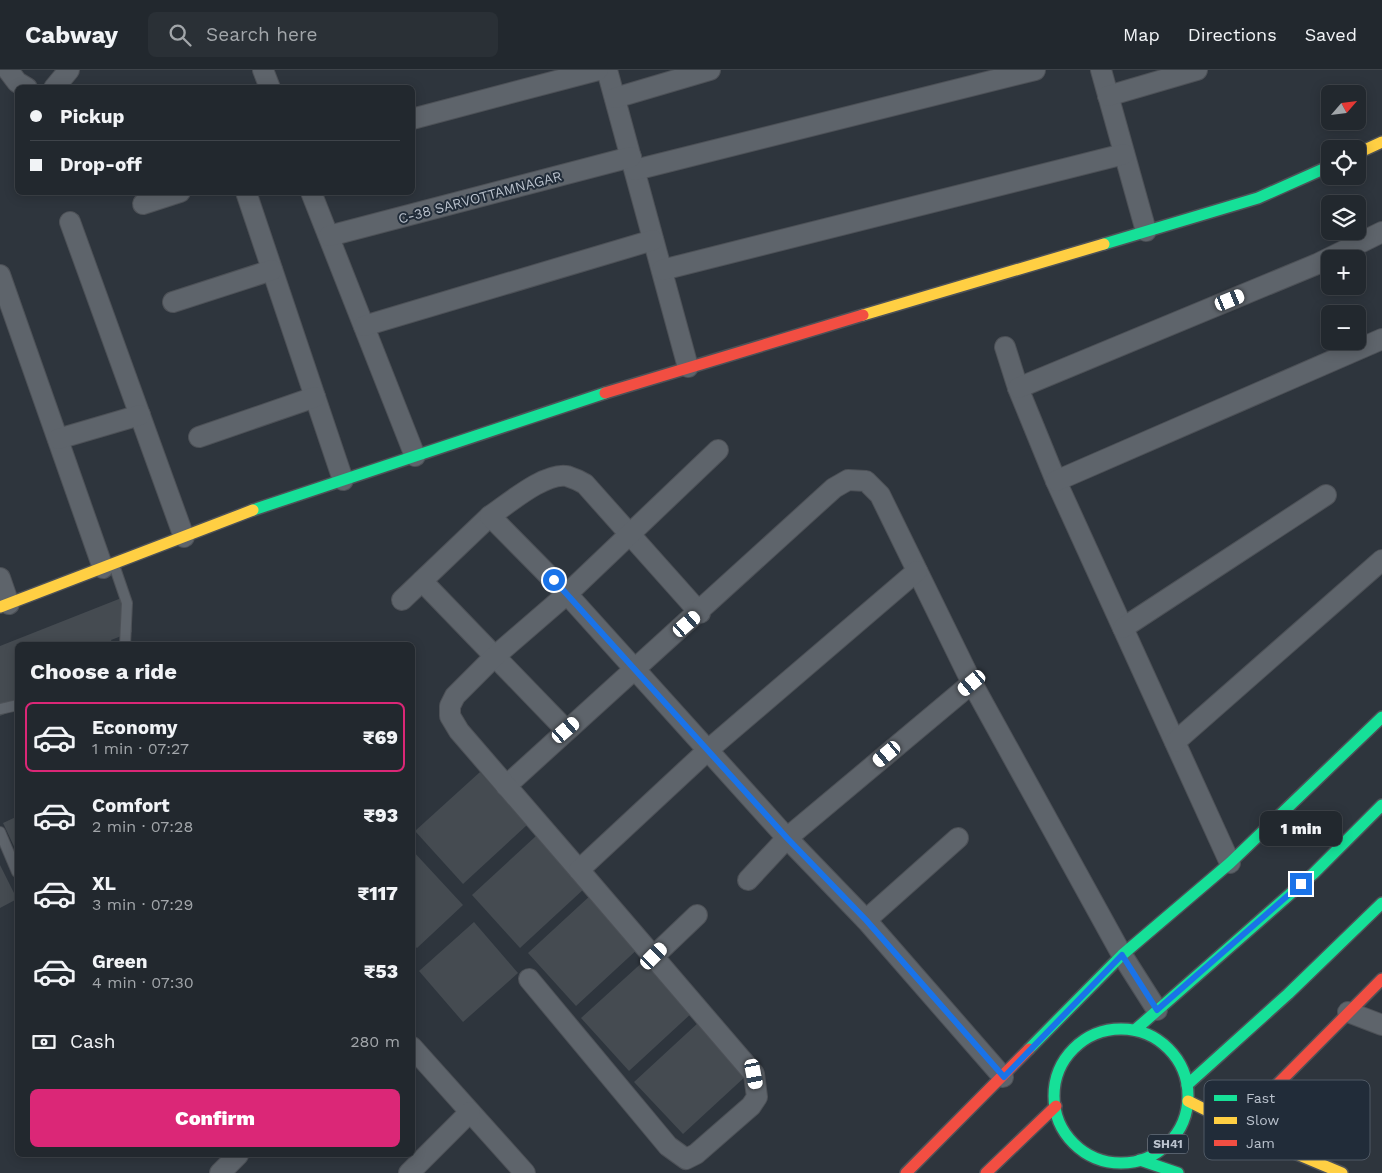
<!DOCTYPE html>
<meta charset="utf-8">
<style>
body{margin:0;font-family:"Work Sans",sans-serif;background:#2a3036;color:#f1f3f6;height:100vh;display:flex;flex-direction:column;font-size:19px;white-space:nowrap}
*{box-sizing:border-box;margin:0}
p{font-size:16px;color:#a2a6aa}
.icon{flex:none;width:28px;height:28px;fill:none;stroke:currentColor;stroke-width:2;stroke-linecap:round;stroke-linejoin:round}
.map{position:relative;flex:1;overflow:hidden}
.drawer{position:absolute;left:15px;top:572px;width:400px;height:515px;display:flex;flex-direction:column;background:#22282e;border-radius:8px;box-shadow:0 2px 12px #0003,0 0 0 1px #3f444a}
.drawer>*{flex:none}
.guide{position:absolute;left:15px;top:15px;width:400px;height:110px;border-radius:8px;box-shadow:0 2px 12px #0003,0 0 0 1px #3f444a;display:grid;align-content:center;height:110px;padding:0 15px;background:#22282e}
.needle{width:32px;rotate:62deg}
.fabs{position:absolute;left:1321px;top:15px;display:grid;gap:10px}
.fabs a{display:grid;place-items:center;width:45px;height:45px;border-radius:8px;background:#22282e;box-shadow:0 2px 12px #0003,0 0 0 1px #3f444a;font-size:25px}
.end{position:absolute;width:22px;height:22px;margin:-11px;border:6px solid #1a73e8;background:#fff;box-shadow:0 0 0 2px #fff}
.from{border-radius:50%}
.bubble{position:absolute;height:35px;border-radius:8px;background:#22282e;box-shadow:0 2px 12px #0003,0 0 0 1px #3f444a;font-size:16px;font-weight:800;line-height:35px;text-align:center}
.car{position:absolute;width:15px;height:30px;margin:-15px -8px;border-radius:6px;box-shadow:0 0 4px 1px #0007;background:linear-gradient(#fff 24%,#345 0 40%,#fff 0 76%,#345 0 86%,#fff 0)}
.guide b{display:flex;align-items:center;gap:18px;height:48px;font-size:19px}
.guide b+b{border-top:1px solid #3f444a}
.guide i{width:12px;height:12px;background:#f1f3f6}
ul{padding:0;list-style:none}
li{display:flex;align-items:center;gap:15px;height:70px;margin:0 10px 8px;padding:0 5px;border:2px solid transparent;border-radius:8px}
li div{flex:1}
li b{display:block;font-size:19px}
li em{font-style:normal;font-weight:800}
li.active{border-color:#db2777}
li>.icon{width:45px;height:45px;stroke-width:1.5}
h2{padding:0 15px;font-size:22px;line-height:60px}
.pay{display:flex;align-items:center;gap:12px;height:55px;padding:0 15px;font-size:19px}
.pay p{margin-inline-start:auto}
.button{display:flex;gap:10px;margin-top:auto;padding:10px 15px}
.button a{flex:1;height:58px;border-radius:8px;background:#db2777;color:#fff;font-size:20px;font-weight:800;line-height:58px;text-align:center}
header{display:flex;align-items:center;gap:30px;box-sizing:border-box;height:70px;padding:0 25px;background:#22282e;border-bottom:1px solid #3f444a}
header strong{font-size:24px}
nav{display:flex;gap:28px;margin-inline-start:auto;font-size:18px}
.search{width:350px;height:45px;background:#2a3036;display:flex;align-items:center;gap:12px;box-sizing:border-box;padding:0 18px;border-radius:8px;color:#a2a6aa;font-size:19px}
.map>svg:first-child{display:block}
.building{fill:#454b51}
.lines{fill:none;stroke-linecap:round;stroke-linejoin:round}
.lane-casing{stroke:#4d5157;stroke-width:12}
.street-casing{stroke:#4d5157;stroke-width:22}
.fast-casing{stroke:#4d5157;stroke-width:14}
.slow-casing{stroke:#4d5157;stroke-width:14}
.jam-casing{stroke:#4d5157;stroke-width:14}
.lane{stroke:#5e646b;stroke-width:10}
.street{stroke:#5e646b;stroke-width:20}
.fast{stroke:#16e098;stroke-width:11}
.slow{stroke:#ffcf43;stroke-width:11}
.jam{stroke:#f24e42;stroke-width:11}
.route{stroke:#1a73e8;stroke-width:6}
.labels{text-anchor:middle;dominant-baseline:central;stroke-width:4;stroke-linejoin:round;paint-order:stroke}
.shield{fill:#212c39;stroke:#8c95a1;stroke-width:1}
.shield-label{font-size:12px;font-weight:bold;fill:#bac2cd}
.street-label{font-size:14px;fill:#bac2cd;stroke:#212c39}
.key{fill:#212c39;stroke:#4f5965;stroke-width:1}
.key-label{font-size:14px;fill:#bac2cd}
</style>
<header>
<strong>Cabway</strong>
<div class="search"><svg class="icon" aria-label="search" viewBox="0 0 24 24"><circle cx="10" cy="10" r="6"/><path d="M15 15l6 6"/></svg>Search here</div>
<nav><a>Map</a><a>Directions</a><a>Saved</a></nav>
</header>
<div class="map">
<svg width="1382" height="1103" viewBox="0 0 1382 1103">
<rect width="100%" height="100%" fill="#2e353d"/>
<g class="building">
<path d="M 129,525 L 132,562 L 111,570 L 113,575 L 18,575 L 18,639 L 0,646 L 0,576 Z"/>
<path d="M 480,702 L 527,755 L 463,814 L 415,761 Z"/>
<path d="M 18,746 L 18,785 L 3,753 Z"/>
<path d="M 536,766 L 585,818 L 520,878 L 472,825 Z"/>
<path d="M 412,780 L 463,835 L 417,878 L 412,874 Z"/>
<path d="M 0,795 L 17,829 L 0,838 Z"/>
<path d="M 592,824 L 641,876 L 576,936 L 528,883 Z"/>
<path d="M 474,852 L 518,903 L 463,952 L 419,901 Z"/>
<path d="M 646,889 L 694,941 L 629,1001 L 581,948 Z"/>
<path d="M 699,952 L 747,1005 L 683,1064 L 634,1012 Z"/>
</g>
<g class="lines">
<g class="lane-casing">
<g id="lane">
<path d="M 114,495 L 127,533 L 125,575"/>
<path d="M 0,639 L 18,635"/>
<path d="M 0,762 L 17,802"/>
</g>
</g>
<g class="street-casing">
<g id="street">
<path d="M 8,0 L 17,12 L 27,18"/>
<path d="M 263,0 L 270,18"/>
<path d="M 607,0 L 688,297"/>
<path d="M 1101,0 L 1146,161"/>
<path d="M 54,18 L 69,0"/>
<path d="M 1108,26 L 1197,0"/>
<path d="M 615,28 L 710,0"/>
<path d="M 412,49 L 598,0"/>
<path d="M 635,100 L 1035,0"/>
<path d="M 246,122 L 343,410"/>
<path d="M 311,122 L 415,386"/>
<path d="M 143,134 L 180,122"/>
<path d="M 70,152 L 184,467"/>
<path d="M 329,166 L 631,87"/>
<path d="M 662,200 L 1124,84"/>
<path d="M 0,205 L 103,498"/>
<path d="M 173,232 L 272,200"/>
<path d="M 364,256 L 653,170"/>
<path d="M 1005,277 L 1018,318 L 1056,411 L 1230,793"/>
<path d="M 1018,318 L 1317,194 L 1382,162"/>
<path d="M 199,367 L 315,327"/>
<path d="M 58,369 L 140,345"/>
<path d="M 1056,411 L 1382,269"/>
<path d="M 0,508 L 9,534"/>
<path d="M 422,511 L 566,660"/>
<path d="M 402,530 L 490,446"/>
<path d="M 700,543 L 585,414 C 580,411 573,408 567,406 C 545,402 508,434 490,446 L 567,524 L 787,768 L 866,850 L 1003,1007"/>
<path d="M 1123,558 L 1326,425"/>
<path d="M 1175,672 L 1382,490"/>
<path d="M 506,716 L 834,418 L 848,410 L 866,411 L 880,425 L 972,613 L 1122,885 L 1157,940"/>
<path d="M 579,800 L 459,661 L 450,646 L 450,636 L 455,626 L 494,587 L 567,524 L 718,380"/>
<path d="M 748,810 L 787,768 L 972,613"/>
<path d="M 866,850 L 958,768"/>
<path d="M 654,886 L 697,845"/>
<path d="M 529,909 L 668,1076 L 686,1089 L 696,1084 L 751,1036 L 757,1027 L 754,1004 L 579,800 L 708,680 L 917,501"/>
<path d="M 1348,942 L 1382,955"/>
<path d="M 412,977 L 525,1103"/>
<path d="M 220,1103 L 238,1085"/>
<path d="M 409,1103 L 470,1042"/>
</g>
</g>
<g class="fast-casing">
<g id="fast">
<path d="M 1104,174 L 1258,128 L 1330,96"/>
<path d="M 253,440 L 605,323"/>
<circle cx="1121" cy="1026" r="67"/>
<path d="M 1135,960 L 1314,803 L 1382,735"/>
<path d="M 1029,979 L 1122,885 L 1230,793 L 1382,647"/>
<path d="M 1187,1015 L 1288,924 L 1382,833"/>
<path d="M 1140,1090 L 1178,1103"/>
</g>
</g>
<g class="slow-casing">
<g id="slow">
<path d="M 1358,83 L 1382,72"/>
<path d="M 863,245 L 1104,174"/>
<path d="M 0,537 L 253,440"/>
<path d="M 1188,1031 L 1280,1077 L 1342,1103"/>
</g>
</g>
<g class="jam-casing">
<g id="jam">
<path d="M 605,323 L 863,245"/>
<path d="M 1237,1055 L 1382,909"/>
<path d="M 906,1103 L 1029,979"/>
<path d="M 986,1103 L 1056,1036"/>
</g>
</g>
<use href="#lane" class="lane"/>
<use href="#street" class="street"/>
<use href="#fast" class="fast"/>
<use href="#slow" class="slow"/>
<use href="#jam" class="jam"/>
</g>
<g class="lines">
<path class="route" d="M 554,510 L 787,768 L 866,850 L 1004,1007 L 1122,885 L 1157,940 L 1301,814"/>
</g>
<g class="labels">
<rect class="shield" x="1148" y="1064.5" width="40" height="19" rx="4"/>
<g class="shield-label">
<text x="1168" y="1074">SH41</text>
</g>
<g class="street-label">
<text transform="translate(480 127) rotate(-15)">C-38 SARVOTTAMNAGAR</text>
</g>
</g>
<rect x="1204" y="1010" width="166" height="80" rx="8" class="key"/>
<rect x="1214" y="1025" width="23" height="6" fill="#16e098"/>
<rect x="1214" y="1047" width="23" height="7" fill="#ffcf43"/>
<rect x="1214" y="1070" width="23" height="6" fill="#f24e42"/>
<g class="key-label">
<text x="1246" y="1033">Fast</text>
<text x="1246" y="1055">Slow</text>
<text x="1246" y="1078">Jam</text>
</g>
</svg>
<div class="fabs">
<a><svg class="needle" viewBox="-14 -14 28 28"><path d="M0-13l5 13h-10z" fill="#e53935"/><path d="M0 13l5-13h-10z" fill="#a2a6aa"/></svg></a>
<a><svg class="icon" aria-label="locate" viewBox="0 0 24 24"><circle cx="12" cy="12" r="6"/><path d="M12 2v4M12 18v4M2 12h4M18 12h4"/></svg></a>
<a><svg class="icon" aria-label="layers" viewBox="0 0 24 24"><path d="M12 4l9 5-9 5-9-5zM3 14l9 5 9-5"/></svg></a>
<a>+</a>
<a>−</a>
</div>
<i class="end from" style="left:554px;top:510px"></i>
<i class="end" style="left:1301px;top:814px"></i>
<div class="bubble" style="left:1260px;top:741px;width:82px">1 min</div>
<i class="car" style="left:1230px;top:230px;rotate:68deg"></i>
<i class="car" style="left:687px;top:554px;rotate:49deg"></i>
<i class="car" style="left:972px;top:613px;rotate:230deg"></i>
<i class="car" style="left:566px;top:660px;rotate:49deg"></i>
<i class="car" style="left:887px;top:684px;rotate:230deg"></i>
<i class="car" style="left:654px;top:886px;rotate:45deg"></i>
<i class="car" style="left:754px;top:1004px;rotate:169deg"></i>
<div class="guide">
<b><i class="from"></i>Pickup</b>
<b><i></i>Drop-off</b>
</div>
<section class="drawer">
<h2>Choose a ride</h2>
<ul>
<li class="active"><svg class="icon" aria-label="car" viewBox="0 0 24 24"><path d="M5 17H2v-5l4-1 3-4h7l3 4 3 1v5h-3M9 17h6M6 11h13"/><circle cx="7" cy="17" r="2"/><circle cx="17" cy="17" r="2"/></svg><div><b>Economy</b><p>1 min · 07:27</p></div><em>₹69</em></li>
<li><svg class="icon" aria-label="car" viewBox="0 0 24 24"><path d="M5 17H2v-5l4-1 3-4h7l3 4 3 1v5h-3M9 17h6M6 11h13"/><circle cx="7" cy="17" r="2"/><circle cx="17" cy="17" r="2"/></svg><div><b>Comfort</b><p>2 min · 07:28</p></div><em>₹93</em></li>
<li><svg class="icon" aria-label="car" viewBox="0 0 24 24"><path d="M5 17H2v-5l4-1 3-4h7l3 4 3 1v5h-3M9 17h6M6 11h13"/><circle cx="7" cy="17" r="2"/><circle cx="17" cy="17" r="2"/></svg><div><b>XL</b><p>3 min · 07:29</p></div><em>₹117</em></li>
<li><svg class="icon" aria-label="car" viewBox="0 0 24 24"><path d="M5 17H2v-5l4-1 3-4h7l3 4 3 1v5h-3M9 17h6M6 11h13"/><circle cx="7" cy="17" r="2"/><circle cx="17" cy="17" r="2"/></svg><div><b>Green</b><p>4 min · 07:30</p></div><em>₹53</em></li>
</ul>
<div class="pay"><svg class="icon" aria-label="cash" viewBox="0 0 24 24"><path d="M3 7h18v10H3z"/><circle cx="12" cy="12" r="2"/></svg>Cash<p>280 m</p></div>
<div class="button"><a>Confirm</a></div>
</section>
</div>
